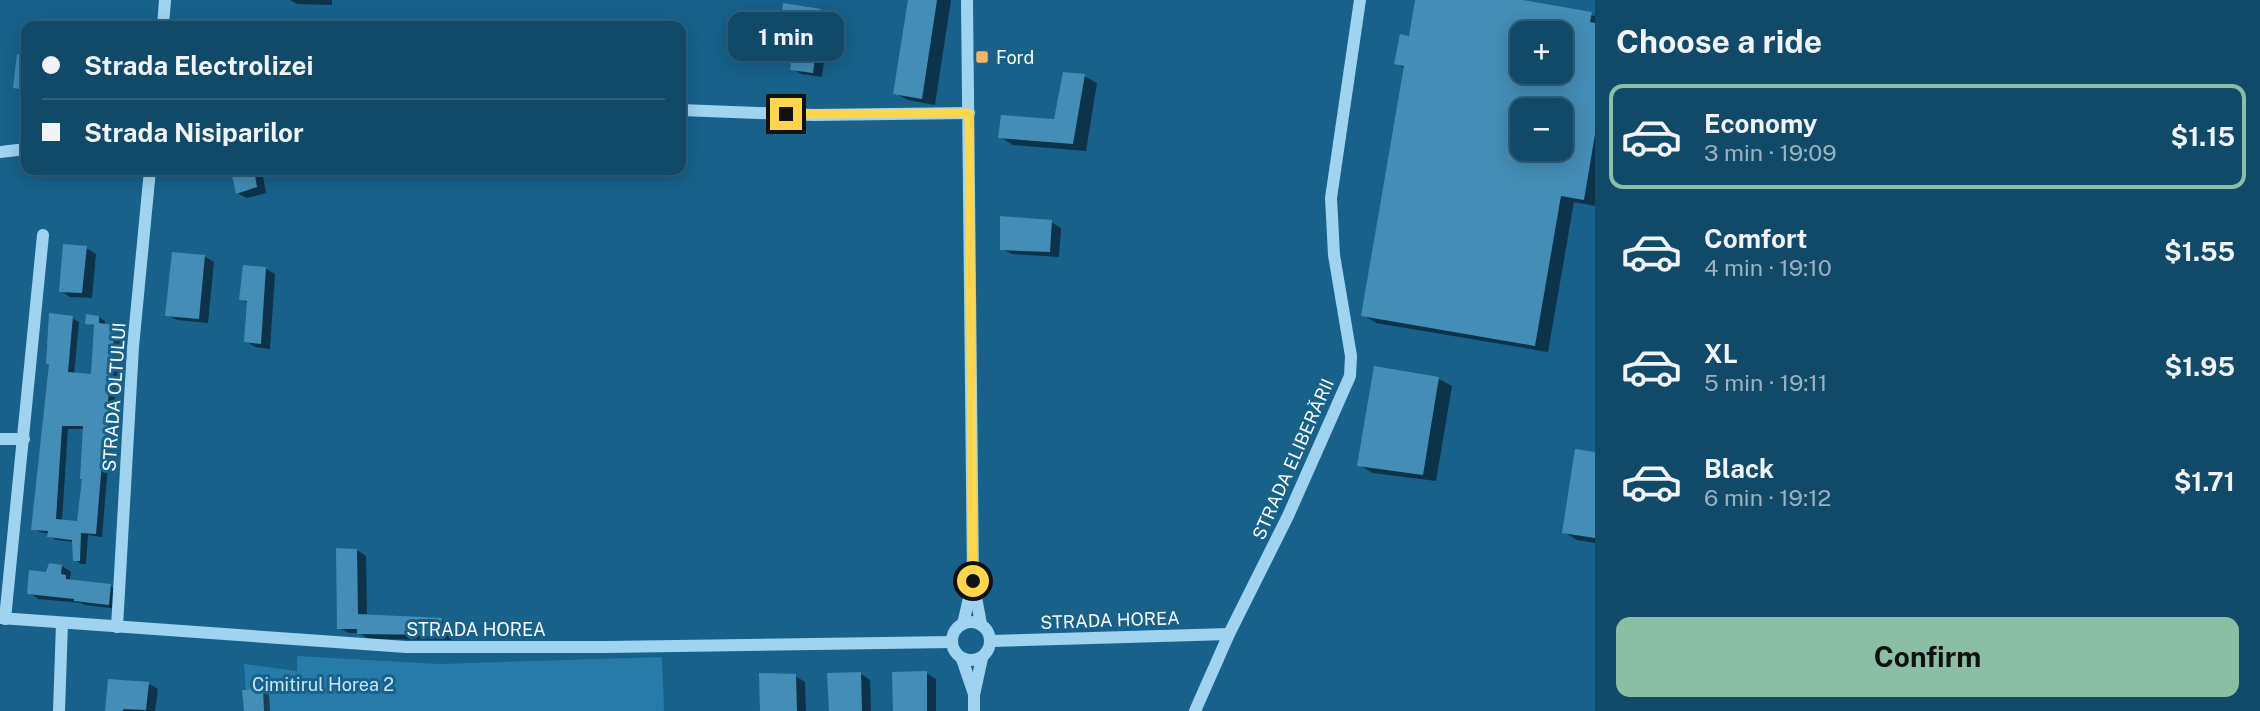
<!DOCTYPE html>
<meta charset="utf-8">
<style>
body{margin:0;font-family:"Public Sans",sans-serif;background:#1e5371;color:#f1f3f6;height:100vh;display:flex;flex-direction:column;font-size:26px;white-space:nowrap}
*{box-sizing:border-box;margin:0}
p{font-size:23px;color:#9cb2c0}
.icon{flex:none;width:38px;height:38px;fill:none;stroke:currentColor;stroke-width:2;stroke-linecap:round;stroke-linejoin:round}
.map{position:relative;flex:1;overflow:hidden}
.drawer{display:flex;flex-direction:column;background:#114968;width:665px}
.drawer>*{flex:none}
.top-card{position:absolute;left:21px;top:21px;width:665px;height:154px;border-radius:14px;box-shadow:0 4px 18px #0003,0 0 0 2px #30617c;display:grid;align-content:center;height:154px;padding:0 21px;background:#114968}
.controls{position:absolute;left:1510px;top:21px;display:grid;gap:14px}
.controls a{display:grid;place-items:center;width:63px;height:63px;border-radius:14px;background:#114968;box-shadow:0 4px 18px #0003,0 0 0 2px #30617c;font-size:35px}
.end{position:absolute;width:32px;height:32px;margin:-16px;border:9px solid #ffd54a;background:#111;box-shadow:0 0 0 4px #111}
.from{border-radius:50%}
.bubble{position:absolute;height:49px;border-radius:14px;background:#114968;box-shadow:0 4px 18px #0003,0 0 0 2px #30617c;font-size:23px;font-weight:700;line-height:49px;text-align:center}
.top-card b{display:flex;align-items:center;gap:24px;height:66px;font-size:26px}
.top-card b+b{border-top:2px solid #30617c}
.top-card i{width:18px;height:18px;background:#f1f3f6}
ul{padding:0;list-style:none}
li{display:flex;align-items:center;gap:21px;height:105px;margin:0 14px 10px;padding:0 7px;border:4px solid transparent;border-radius:14px}
li div{flex:1}
li b{display:block;font-size:26px}
li em{font-style:normal;font-weight:700}
li.on{border-color:#8abfa5}
li>.icon{width:63px;height:63px;stroke-width:1.5}
h2{padding:0 21px;font-size:32px;line-height:84px}
.action{display:flex;gap:14px;margin-top:auto;padding:14px 21px}
.action a{flex:1;height:80px;border-radius:14px;background:#8abfa5;color:#111;font-size:28px;font-weight:700;line-height:80px;text-align:center}
main{display:flex;flex:1;min-height:0}
.map>svg:first-child{display:block}
.green{fill:#267ba8}
.shadow{fill:#0007;fill-rule:evenodd}
.building{fill:#448db6;fill-rule:evenodd}
.lines{fill:none;stroke-linecap:round;stroke-linejoin:round}
.minor{stroke:#a0d3ef;stroke-width:12}
.route{stroke:#ffd54a;stroke-width:9}
.poi-dot{fill:#ffb15e;stroke:#17618b;stroke-width:2.5}
.labels{text-anchor:middle;dominant-baseline:central;stroke-width:6;stroke-linejoin:round;paint-order:stroke}
.poi-label{font-size:18px;fill:#fff;stroke:#17618b;text-anchor:start}
.street-label{font-size:18px;fill:#fff;stroke:#17618b}
.park-label{font-size:18px;fill:#c7e8fb;stroke:#17618b}
</style>
<main>
<div class="map">
<svg width="1595" height="711" viewBox="0 0 1595 711">
<rect width="100%" height="100%" fill="#17618b"/>
<path class="green" d="M 297,656 L 440,664 L 662,657 L 664,711 L 247,711 L 244,664 L 297,671 Z"/>
<g class="shadow">
<path d="M 290,0 L 332,0 L 332,5 L 297,4 Z"/>
<path d="M 910,0 L 951,0 L 935,105 L 908,100 L 895,93 Z"/>
<path d="M 1417,0 L 1513,0 L 1595,16 L 1595,206 L 1574,202 L 1548,352 L 1376,323 L 1363,315 L 1405,68 L 1396,63 L 1411,38 ZM 1522,33 L 1561,33 L 1561,72 L 1522,72 ZM 1522,110 L 1561,110 L 1561,149 L 1522,149 Z"/>
<path d="M 820,11 L 830,16 L 822,77 L 801,74 L 792,69 L 797,32 L 782,25 Z"/>
<path d="M 1084,76 L 1097,83 L 1086,151 L 1013,145 L 1000,137 L 1056,121 Z"/>
<path d="M 233,170 L 262,170 L 266,193 L 247,198 L 237,193 Z"/>
<path d="M 1051,222 L 1061,228 L 1059,257 L 1012,254 L 1002,249 Z"/>
<path d="M 86,248 L 96,254 L 92,298 L 70,297 L 61,291 Z"/>
<path d="M 204,256 L 214,262 L 208,323 L 177,320 L 167,315 Z"/>
<path d="M 265,268 L 275,274 L 270,349 L 255,347 L 246,341 L 248,303 L 241,299 Z"/>
<path d="M 99,317 L 105,321 L 105,326 L 114,327 L 121,331 L 114,406 L 116,407 L 114,427 L 109,454 L 102,537 L 88,535 L 86,564 L 81,564 L 75,560 L 74,542 L 56,540 L 49,536 L 50,534 L 40,532 L 33,529 L 72,318 L 79,322 L 74,374 L 92,376 L 96,327 L 87,323 ZM 68,429 L 85,429 L 83,479 L 78,523 L 62,521 Z"/>
<path d="M 1439,379 L 1452,386 L 1436,481 L 1373,473 L 1359,465 Z"/>
<path d="M 1595,454 L 1595,543 L 1577,540 L 1564,532 Z"/>
<path d="M 357,550 L 366,556 L 367,617 L 441,620 L 451,625 L 451,640 L 369,639 L 359,633 L 349,633 L 339,628 Z"/>
<path d="M 62,566 L 71,572 L 70,579 L 76,582 L 110,586 L 120,591 L 119,609 L 85,605 L 81,603 L 39,599 L 29,593 L 48,574 Z"/>
<path d="M 926,673 L 936,679 L 936,711 L 895,711 Z"/>
<path d="M 861,674 L 870,680 L 871,711 L 830,711 Z"/>
<path d="M 795,676 L 805,682 L 806,711 L 762,711 Z"/>
<path d="M 149,684 L 158,689 L 155,711 L 107,711 Z"/>
<path d="M 262,691 L 269,695 L 270,711 L 246,711 Z"/>
</g>
<g class="building">
<path d="M 908,0 L 937,0 L 922,99 L 893,94 Z"/>
<path d="M 1415,0 L 1523,0 L 1592,12 L 1590,22 L 1595,23 L 1595,134 L 1584,200 L 1561,196 L 1535,346 L 1361,316 L 1404,66 L 1394,64 L 1400,34 L 1409,36 ZM 1522,33 L 1561,33 L 1561,72 L 1522,72 ZM 1522,110 L 1561,110 L 1561,149 L 1522,149 Z"/>
<path d="M 783,3 L 821,9 L 813,73 L 790,70 L 796,29 L 781,26 Z"/>
<path d="M 17,54 L 26,56 L 26,90 L 13,88 Z"/>
<path d="M 1063,72 L 1085,74 L 1073,144 L 998,138 L 1001,115 L 1054,119 Z"/>
<path d="M 231,170 L 254,170 L 257,187 L 236,194 Z"/>
<path d="M 1000,216 L 1052,220 L 1050,252 L 1000,250 Z"/>
<path d="M 63,244 L 87,246 L 82,293 L 59,292 Z"/>
<path d="M 172,252 L 205,255 L 199,319 L 165,316 Z"/>
<path d="M 243,265 L 266,267 L 261,344 L 244,342 L 247,301 L 239,300 Z"/>
<path d="M 49,313 L 73,316 L 68,372 L 91,374 L 94,325 L 85,324 L 86,314 L 99,316 L 99,323 L 115,325 L 108,401 L 110,402 L 108,423 L 103,450 L 96,534 L 81,533 L 80,561 L 73,561 L 72,540 L 47,537 L 48,531 L 31,530 L 49,364 L 46,364 ZM 62,426 L 83,426 L 80,479 L 82,479 L 77,521 L 56,519 Z"/>
<path d="M 1374,366 L 1439,377 L 1423,475 L 1357,466 Z"/>
<path d="M 1575,449 L 1595,452 L 1595,538 L 1562,533 Z"/>
<path d="M 336,548 L 357,549 L 358,614 L 442,618 L 441,635 L 357,634 L 357,629 L 337,629 Z"/>
<path d="M 49,563 L 62,565 L 61,574 L 66,575 L 66,579 L 111,584 L 109,605 L 74,601 L 74,599 L 27,594 L 29,570 L 46,572 Z"/>
<path d="M 927,671 L 927,711 L 893,711 L 892,672 Z"/>
<path d="M 861,672 L 862,711 L 829,711 L 827,673 Z"/>
<path d="M 759,673 L 796,674 L 797,711 L 760,711 Z"/>
<path d="M 108,679 L 149,682 L 146,710 L 123,709 L 123,711 L 105,711 Z"/>
<path d="M 263,689 L 264,711 L 244,711 L 242,690 Z"/>
</g>
<g class="lines">
<g class="minor">
<path d="M 967,0 L 973,581 L 981,624"/>
<path d="M 163,26 L 165,0"/>
<path d="M 681,110 L 813,115 L 969,113"/>
<path d="M 0,152 L 26,149"/>
<path d="M 0,439 L 24,439"/>
<path d="M 0,618 L 406,647 L 606,647 L 952,642"/>
<path d="M 5,619 L 43,235"/>
<circle cx="971" cy="641" r="19"/>
<path d="M 963,624 L 972,585"/>
<path d="M 117,627 L 133,347 L 150,170"/>
<path d="M 991,641 L 1229,634"/>
<path d="M 962,659 L 974,694"/>
<path d="M 59,711 L 62,623"/>
<path d="M 974,711 L 974,695 L 982,658"/>
<path d="M 1195,711 L 1229,634 L 1288,516 L 1350,376 L 1351,356 L 1334,255 L 1331,198 L 1360,0"/>
</g>
</g>
<g class="lines">
<path class="route" d="M 786,114 L 969,113 L 973,581"/>
</g>
<rect class="poi-dot" x="975" y="50" width="14" height="14" rx="3.5"/>
<g class="labels">
<g class="poi-label">
<text x="996" y="57">Ford</text>
</g>
<g class="street-label">
<text transform="translate(114 397) rotate(-86)">STRADA OLTULUI</text>
<text transform="translate(1293 459) rotate(-66)">STRADA ELIBERĂRII</text>
<text transform="translate(1110 620) rotate(-2)">STRADA HOREA</text>
<text x="476" y="629">STRADA HOREA</text>
</g>
<g class="park-label">
<text x="323" y="684">Cimitirul Horea 2</text>
</g>
</g>
</svg>
<div class="controls">
<a>+</a>
<a>−</a>
</div>
<i class="end from" style="left:973px;top:581px"></i>
<i class="end" style="left:786px;top:114px"></i>
<div class="bubble" style="left:728px;top:12px;width:116px">1 min</div>
<div class="top-card">
<b><i class="from"></i>Strada Electrolizei</b>
<b><i></i>Strada Nisiparilor</b>
</div>
</div>
<section class="drawer">
<h2>Choose a ride</h2>
<ul>
<li class="on"><svg class="icon" aria-label="car" viewBox="0 0 24 24"><path d="M5 17H2v-5l4-1 3-4h7l3 4 3 1v5h-3M9 17h6M6 11h13"/><circle cx="7" cy="17" r="2"/><circle cx="17" cy="17" r="2"/></svg><div><b>Economy</b><p>3 min · 19:09</p></div><em>$1.15</em></li>
<li><svg class="icon" aria-label="car" viewBox="0 0 24 24"><path d="M5 17H2v-5l4-1 3-4h7l3 4 3 1v5h-3M9 17h6M6 11h13"/><circle cx="7" cy="17" r="2"/><circle cx="17" cy="17" r="2"/></svg><div><b>Comfort</b><p>4 min · 19:10</p></div><em>$1.55</em></li>
<li><svg class="icon" aria-label="car" viewBox="0 0 24 24"><path d="M5 17H2v-5l4-1 3-4h7l3 4 3 1v5h-3M9 17h6M6 11h13"/><circle cx="7" cy="17" r="2"/><circle cx="17" cy="17" r="2"/></svg><div><b>XL</b><p>5 min · 19:11</p></div><em>$1.95</em></li>
<li><svg class="icon" aria-label="car" viewBox="0 0 24 24"><path d="M5 17H2v-5l4-1 3-4h7l3 4 3 1v5h-3M9 17h6M6 11h13"/><circle cx="7" cy="17" r="2"/><circle cx="17" cy="17" r="2"/></svg><div><b>Black</b><p>6 min · 19:12</p></div><em>$1.71</em></li>
</ul>
<div class="action"><a>Confirm</a></div>
</section>
</main>
